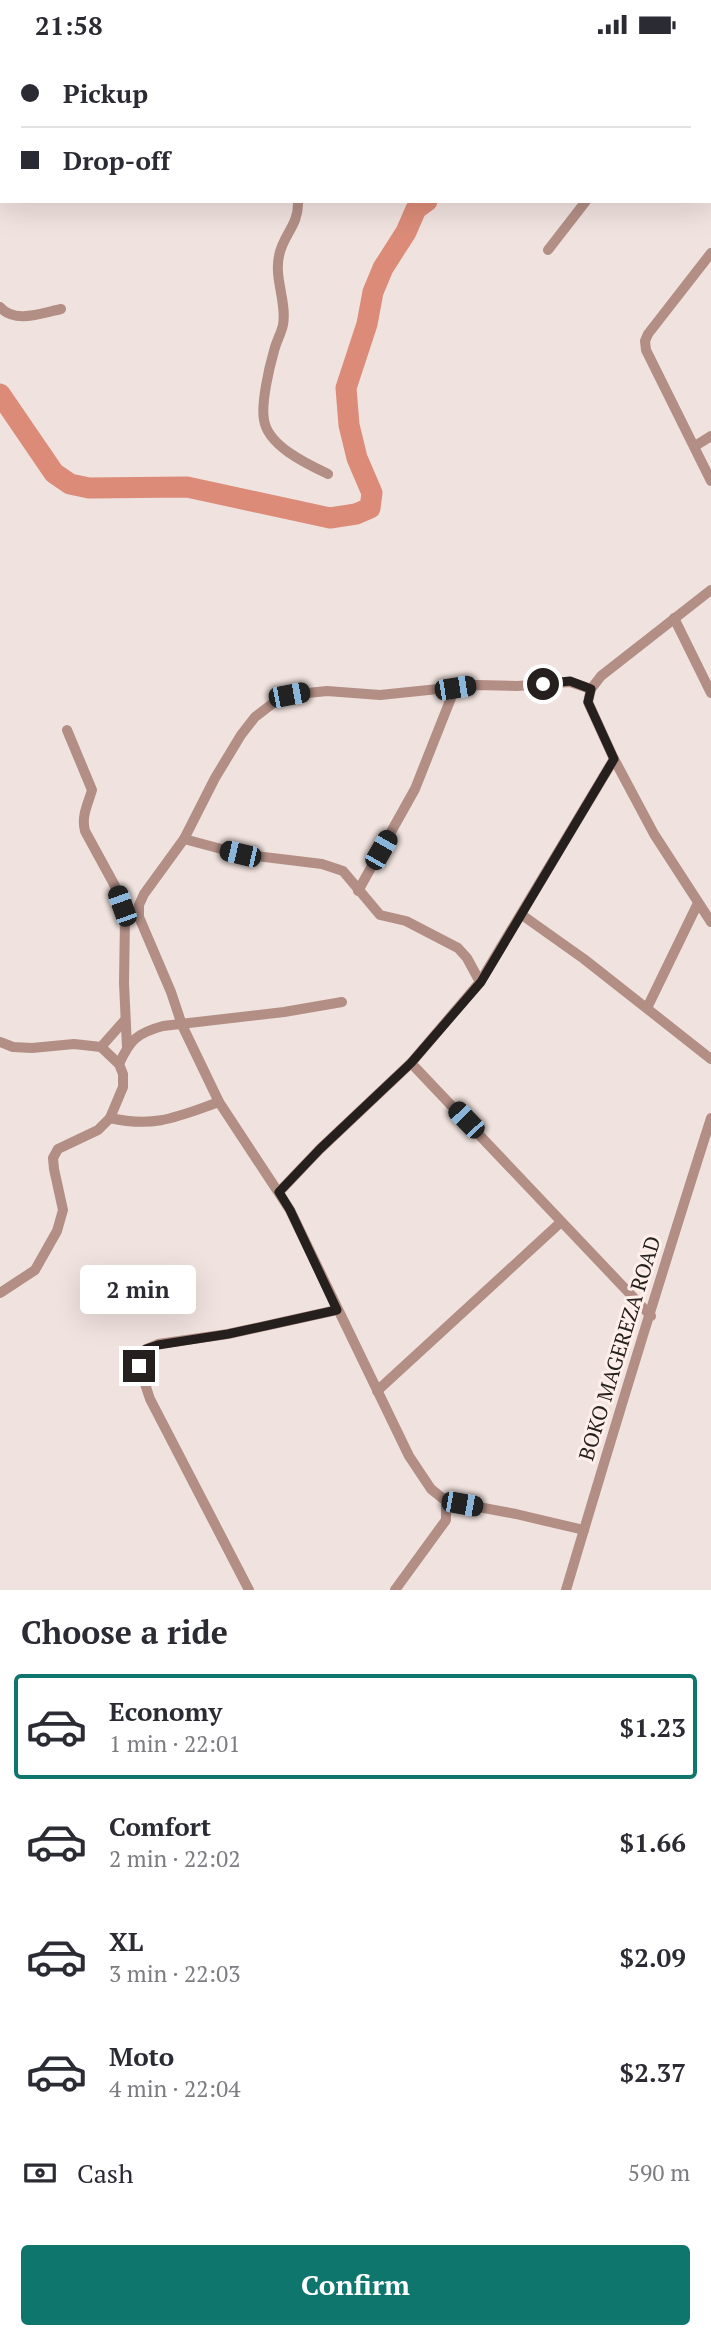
<!DOCTYPE html>
<meta charset="utf-8">
<style>
body{margin:0;font-family:"PT Serif",serif;background:#f7f7f7;color:#2b2b33;height:100vh;display:flex;flex-direction:column;font-size:26px;white-space:nowrap}
*{box-sizing:border-box;margin:0}
p{font-size:23px;color:#7c7c81}
.icon{flex:none;width:38px;height:38px;fill:none;stroke:currentColor;stroke-width:2;stroke-linecap:round;stroke-linejoin:round}
.map{position:relative;height:1541px;overflow:hidden}
.panel{display:flex;flex-direction:column;background:#fff;flex:1}
.panel>*{flex:none}
.top-card{position:absolute;left:0px;top:0px;width:712px;height:154px;box-shadow:0 7px 28px #0002;display:grid;align-content:center;height:154px;padding:0 21px;background:#fff}
.end{position:absolute;width:32px;height:32px;margin:-16px;border:9px solid #25201e;background:#fff;box-shadow:0 0 0 4px #fff}
.from{border-radius:50%}
.bubble{position:absolute;height:49px;border-radius:7px;background:#fff;box-shadow:0 7px 28px #0002;font-size:23px;font-weight:700;line-height:49px;text-align:center}
.car{position:absolute;width:21px;height:42px;margin:-21px -10px;border-radius:9px;box-shadow:0 0 5px 2px #0007;background:linear-gradient(#222 24%,#8ab4d8 0 40%,#222 0 76%,#8ab4d8 0 86%,#222 0)}
.top-card b{display:flex;align-items:center;gap:24px;height:66px;font-size:26px}
.top-card b+b{border-top:2px solid #e1e1e2}
.top-card i{width:18px;height:18px;background:#2b2b33}
ul{padding:0;list-style:none}
li{display:flex;align-items:center;gap:21px;height:105px;margin:0 14px 10px;padding:0 7px;border:4px solid transparent;border-radius:7px}
li div{flex:1}
li b{display:block;font-size:26px}
li em{font-style:normal;font-weight:700}
li.on{border-color:#0f766e}
li>.icon{width:63px;height:63px;stroke-width:1.5}
h2{padding:0 21px;font-size:32px;line-height:84px}
.pay{display:flex;align-items:center;gap:18px;height:77px;padding:0 21px;font-size:26px}
.pay p{margin-inline-start:auto}
.cta{display:flex;gap:14px;margin-top:auto;padding:14px 21px}
.cta a{flex:1;height:80px;border-radius:7px;background:#0f766e;color:#fff;font-size:28px;font-weight:700;line-height:80px;text-align:center}
.status{display:flex;justify-content:space-between;align-items:center;height:49px;padding:0 35px;background:#fff;direction:ltr}
.status svg{height:19px;fill:currentColor}
.map>svg:first-child{display:block}
.lines{fill:none;stroke-linecap:round;stroke-linejoin:round}
.river{stroke:#db8b78;stroke-width:21}
.minor{stroke:#b28e85;stroke-width:10}
.route{stroke:#25201e;stroke-width:9}
.labels{text-anchor:middle;dominant-baseline:central;stroke-width:6;stroke-linejoin:round;paint-order:stroke}
.street-label{font-size:21px;fill:#25201e;stroke:#feefeb}
</style>
<div class="status"><b>21:58</b><svg viewBox="0 0 49 12"><path d="M0 12V9h3v3zM5 12V6h3v6zM10 12V3h3v9zM15 12V0h3v12zM26 1h20v11H26zM47 4h2v5h-2z"/></svg></div>
<div class="map">
<svg width="711" height="1541" viewBox="0 0 711 1541">
<rect width="100%" height="100%" fill="#f0e2de"/>
<g class="lines">
<g class="river">
<path d="M 627,2 L 627,0"/>
<path d="M 0,345 L 54,424 L 70,435 L 89,439 L 187,438 L 330,469 L 356,465 L 370,459 L 372,444 L 357,409 L 349,376 L 346,339 L 367,275 L 373,243 L 383,219 L 406,183 L 416,160 L 427,152"/>
</g>
<g class="minor">
<path d="M 416,0 L 419,2"/>
<path d="M 294,2 L 295,0"/>
<path d="M 704,2 L 705,0"/>
<path d="M 298,152 C 299,177 283,185 279,207 C 274,230 287,253 283,276 C 281,285 276,293 274,302 C 269,319 261,354 264,371 C 268,397 307,415 328,425"/>
<path d="M 548,201 L 586,152"/>
<path d="M 711,204 L 648,285 L 645,292 L 646,301 L 711,432"/>
<path d="M 0,258 C 14,275 42,264 61,260"/>
<path d="M 695,397 L 711,387"/>
<path d="M 711,541 L 601,627 L 591,640 L 588,653 L 614,710 L 654,785 L 711,873"/>
<path d="M 674,569 L 711,644"/>
<path d="M 67,681 L 92,741 C 88,755 81,767 85,782 L 115,837 L 125,869 L 124,934 L 127,998"/>
<path d="M 184,790 L 240,805 L 322,815 L 343,822 L 380,866 L 406,872 L 458,899 L 467,909 L 480,933"/>
<path d="M 358,842 L 415,740 L 455,639"/>
<path d="M 522,866 L 584,910 L 711,1010"/>
<path d="M 647,959 L 698,854"/>
<path d="M 0,993 L 13,998 L 32,999 L 74,995 L 101,998 L 119,1015 L 123,1025 L 123,1038 L 110,1069 L 98,1081 L 58,1100 L 53,1109 L 54,1120 L 63,1161 L 57,1182 L 35,1221 L 0,1244"/>
<path d="M 101,998 L 124,972"/>
<path d="M 411,1014 L 651,1267"/>
<path d="M 119,1015 C 130,991 137,984 163,977 L 284,963 L 342,953"/>
<path d="M 110,1069 C 155,1079 177,1068 219,1053"/>
<path d="M 279,1143 L 320,1100 L 411,1014 L 480,933 L 614,710"/>
<path d="M 377,1342 L 561,1173"/>
<path d="M 584,1481 L 516,1465 L 446,1452 L 431,1440 L 409,1407 L 290,1161 L 219,1053 L 182,976 L 171,943 L 139,868 L 139,856 L 144,845 L 184,790 L 215,729 L 241,686 L 255,668 L 272,655 L 289,646 L 327,642 L 380,646 L 477,636 L 517,637 L 570,633 L 591,640"/>
<path d="M 249,1541 L 150,1350 L 139,1317 L 139,1307 L 146,1300 L 158,1295 L 228,1285 L 337,1261"/>
<path d="M 395,1541 L 446,1471 L 446,1452"/>
<path d="M 566,1541 C 613,1383 661,1226 711,1069"/>
</g>
</g>
<g class="lines">
<path class="route" d="M 139,1317 L 139,1307 L 146,1300 L 158,1296 L 228,1285 L 337,1261 L 290,1161 L 279,1143 L 320,1100 L 411,1014 L 481,933 L 614,710 L 588,653 L 591,640 L 570,632 L 543,635"/>
</g>
<g class="labels">
<g class="street-label">
<text transform="translate(619 1299) rotate(-73)">BOKO MAGEREZA ROAD</text>
</g>
</g>
</svg>
<i class="end from" style="left:543px;top:635px"></i>
<i class="end" style="left:139px;top:1317px"></i>
<div class="bubble" style="left:80px;top:1216px;width:116px">2 min</div>
<i class="car" style="left:455px;top:639px;rotate:81deg"></i>
<i class="car" style="left:289px;top:646px;rotate:79deg"></i>
<i class="car" style="left:381px;top:801px;rotate:30deg"></i>
<i class="car" style="left:240px;top:805px;rotate:283deg"></i>
<i class="car" style="left:122px;top:857px;rotate:340deg"></i>
<i class="car" style="left:466px;top:1071px;rotate:316deg"></i>
<i class="car" style="left:462px;top:1455px;rotate:100deg"></i>
<div class="top-card">
<b><i class="from"></i>Pickup</b>
<b><i></i>Drop-off</b>
</div>
</div>
<section class="panel">
<h2>Choose a ride</h2>
<ul>
<li class="on"><svg class="icon" aria-label="car" viewBox="0 0 24 24"><path d="M5 17H2v-5l4-1 3-4h7l3 4 3 1v5h-3M9 17h6M6 11h13"/><circle cx="7" cy="17" r="2"/><circle cx="17" cy="17" r="2"/></svg><div><b>Economy</b><p>1 min · 22:01</p></div><em>$1.23</em></li>
<li><svg class="icon" aria-label="car" viewBox="0 0 24 24"><path d="M5 17H2v-5l4-1 3-4h7l3 4 3 1v5h-3M9 17h6M6 11h13"/><circle cx="7" cy="17" r="2"/><circle cx="17" cy="17" r="2"/></svg><div><b>Comfort</b><p>2 min · 22:02</p></div><em>$1.66</em></li>
<li><svg class="icon" aria-label="car" viewBox="0 0 24 24"><path d="M5 17H2v-5l4-1 3-4h7l3 4 3 1v5h-3M9 17h6M6 11h13"/><circle cx="7" cy="17" r="2"/><circle cx="17" cy="17" r="2"/></svg><div><b>XL</b><p>3 min · 22:03</p></div><em>$2.09</em></li>
<li><svg class="icon" aria-label="car" viewBox="0 0 24 24"><path d="M5 17H2v-5l4-1 3-4h7l3 4 3 1v5h-3M9 17h6M6 11h13"/><circle cx="7" cy="17" r="2"/><circle cx="17" cy="17" r="2"/></svg><div><b>Moto</b><p>4 min · 22:04</p></div><em>$2.37</em></li>
</ul>
<div class="pay"><svg class="icon" aria-label="cash" viewBox="0 0 24 24"><path d="M3 7h18v10H3z"/><circle cx="12" cy="12" r="2"/></svg>Cash<p>590 m</p></div>
<div class="cta"><a>Confirm</a></div>
</section>
